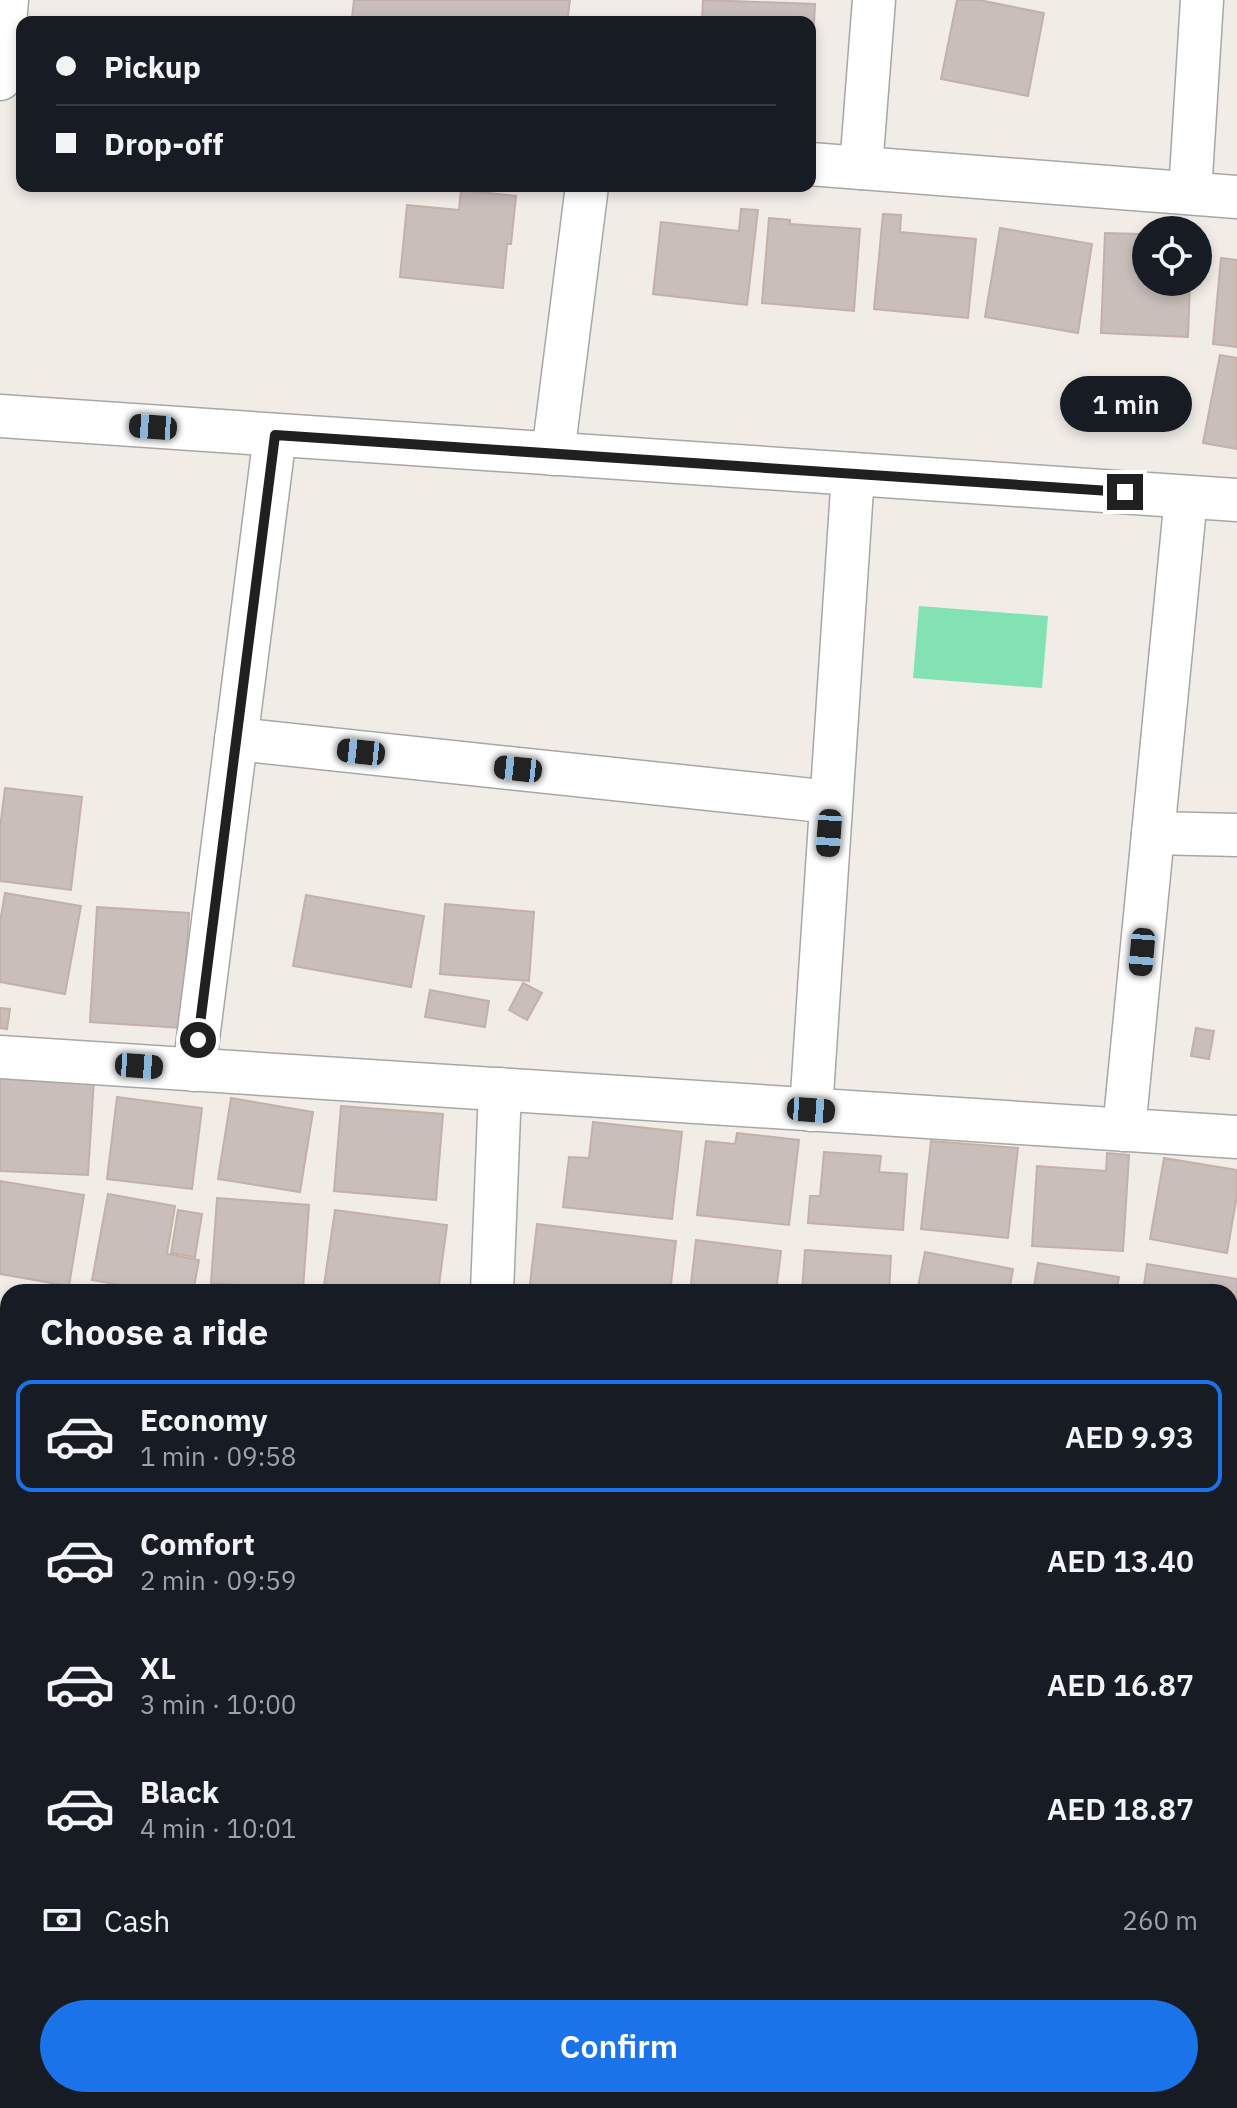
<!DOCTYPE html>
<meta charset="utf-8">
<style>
body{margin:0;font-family:"IBM Plex Sans",sans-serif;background:#242831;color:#f1f3f6;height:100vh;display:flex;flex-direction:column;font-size:30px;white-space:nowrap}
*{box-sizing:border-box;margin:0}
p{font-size:26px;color:#9ea1a6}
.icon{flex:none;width:44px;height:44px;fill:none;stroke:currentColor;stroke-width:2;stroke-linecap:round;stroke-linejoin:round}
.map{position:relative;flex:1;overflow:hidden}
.details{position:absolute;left:0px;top:1284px;width:1238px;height:824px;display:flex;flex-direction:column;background:#171b24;border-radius:24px 24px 0 0;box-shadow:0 4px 12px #0003}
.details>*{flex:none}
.hud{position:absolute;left:16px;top:16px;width:800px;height:176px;border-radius:16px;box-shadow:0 4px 12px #0003;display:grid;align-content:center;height:176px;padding:0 40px;background:#171b24}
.tools{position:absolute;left:1132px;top:216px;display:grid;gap:16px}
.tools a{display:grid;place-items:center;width:80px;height:80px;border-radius:50%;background:#171b24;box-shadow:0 4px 12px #0003;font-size:40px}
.end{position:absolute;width:36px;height:36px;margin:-18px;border:10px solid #202020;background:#fff;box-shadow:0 0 0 4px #fff}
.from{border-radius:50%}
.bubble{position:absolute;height:56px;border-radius:28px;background:#171b24;box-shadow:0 4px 12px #0003;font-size:26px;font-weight:600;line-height:56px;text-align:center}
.car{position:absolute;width:24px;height:48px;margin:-24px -12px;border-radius:10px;box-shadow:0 0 6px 2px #0007;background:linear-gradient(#222 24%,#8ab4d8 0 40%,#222 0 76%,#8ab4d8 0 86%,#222 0)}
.hud b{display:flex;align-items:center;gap:28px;height:76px;font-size:30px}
.hud b+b{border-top:2px solid #363941}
.hud i{width:20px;height:20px;background:#f1f3f6}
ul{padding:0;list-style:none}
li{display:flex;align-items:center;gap:24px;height:112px;margin:0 16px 12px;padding:0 24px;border:4px solid transparent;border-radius:16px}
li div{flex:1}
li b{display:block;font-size:30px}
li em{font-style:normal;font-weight:600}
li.selected{border-color:#1a73e8}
li>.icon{width:72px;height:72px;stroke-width:1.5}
h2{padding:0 40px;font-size:36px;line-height:96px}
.pay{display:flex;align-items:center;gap:20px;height:88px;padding:0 40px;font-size:30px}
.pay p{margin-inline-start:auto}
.primary-button{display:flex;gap:16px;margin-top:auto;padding:16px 40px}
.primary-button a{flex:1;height:92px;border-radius:48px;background:#1a73e8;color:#fff;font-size:32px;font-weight:600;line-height:92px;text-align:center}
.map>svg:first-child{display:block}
.pitch{fill:#82e2b4}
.building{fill:#c9beb9;stroke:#c3b1a8;stroke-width:2}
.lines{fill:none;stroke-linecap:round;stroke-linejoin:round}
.minor-casing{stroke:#a7a7a7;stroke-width:45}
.minor{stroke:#fff;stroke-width:42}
.route{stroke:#202020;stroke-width:10}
</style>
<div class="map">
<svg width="1237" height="2108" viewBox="0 0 1237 2108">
<rect width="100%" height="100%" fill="#f1ece6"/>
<path class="pitch" d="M 919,606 L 1048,616 L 1042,688 L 913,678 Z"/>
<g class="building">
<path d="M 354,0 L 570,0 L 567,22 L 384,22 L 352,18 Z"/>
<path d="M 703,0 L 815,4 L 810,99 L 810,22 L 702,22 Z"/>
<path d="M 957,0 L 979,0 L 1044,13 L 1028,96 L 941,79 Z"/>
<path d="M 461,190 L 516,196 L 511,244 L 507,244 L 503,288 L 400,277 L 407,205 L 459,210 Z"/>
<path d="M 741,209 L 758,210 L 747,305 L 653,294 L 661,222 L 739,231 Z"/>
<path d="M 883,214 L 901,215 L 900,232 L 976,239 L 968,318 L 874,309 Z"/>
<path d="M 769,218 L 790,220 L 790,224 L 860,229 L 854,311 L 762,303 Z"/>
<path d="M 1000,228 L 1092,244 L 1078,333 L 985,317 Z"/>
<path d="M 1105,233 L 1141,234 L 1139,261 L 1146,261 L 1146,282 L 1190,282 L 1188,337 L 1101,333 Z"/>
<path d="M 1221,258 L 1237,260 L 1237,347 L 1213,344 Z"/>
<path d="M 1220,355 L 1237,358 L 1237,449 L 1203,443 Z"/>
<path d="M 5,788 L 82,797 L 71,890 L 0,881 L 0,828 Z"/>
<path d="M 5,893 L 81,906 L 65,994 L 0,982 L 0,922 Z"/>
<path d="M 306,895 L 424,916 L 411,987 L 293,966 Z"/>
<path d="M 445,904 L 534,912 L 529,981 L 440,974 Z"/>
<path d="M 97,907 L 189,913 L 182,1028 L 90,1022 Z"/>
<path d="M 523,983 L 542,993 L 527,1020 L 509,1010 Z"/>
<path d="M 430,990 L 489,1001 L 485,1027 L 425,1017 Z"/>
<path d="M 0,1008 L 10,1009 L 7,1029 L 0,1028 Z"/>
<path d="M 1196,1028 L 1214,1031 L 1209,1059 L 1191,1056 Z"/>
<path d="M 0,1074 L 94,1079 L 88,1175 L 0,1171 Z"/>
<path d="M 117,1097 L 202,1108 L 192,1189 L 107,1179 Z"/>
<path d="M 231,1098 L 313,1112 L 300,1192 L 218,1179 Z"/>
<path d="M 341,1106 L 443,1114 L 436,1200 L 334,1191 Z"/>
<path d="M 593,1122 L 682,1132 L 672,1219 L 563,1207 L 569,1157 L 589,1158 Z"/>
<path d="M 737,1133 L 799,1140 L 789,1225 L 697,1215 L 706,1141 L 735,1144 Z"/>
<path d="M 931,1141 L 1018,1148 L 1008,1238 L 921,1229 Z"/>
<path d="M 824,1152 L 881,1156 L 879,1172 L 907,1174 L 903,1230 L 808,1223 L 810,1196 L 820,1196 Z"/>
<path d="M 1107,1153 L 1129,1155 L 1123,1251 L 1032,1246 L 1037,1166 L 1106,1171 Z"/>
<path d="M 1164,1158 L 1237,1170 L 1237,1195 L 1227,1253 L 1150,1239 Z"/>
<path d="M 0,1181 L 84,1195 L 69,1286 L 0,1274 Z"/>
<path d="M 108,1194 L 175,1206 L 167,1254 L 199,1260 L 193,1292 L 159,1292 L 92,1280 Z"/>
<path d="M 217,1198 L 309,1205 L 303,1289 L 211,1283 Z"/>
<path d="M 178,1210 L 202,1214 L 195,1257 L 171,1253 Z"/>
<path d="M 335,1210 L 447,1225 L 438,1292 L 323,1292 Z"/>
<path d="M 537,1224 L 676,1241 L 670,1292 L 529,1292 Z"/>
<path d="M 696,1240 L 781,1251 L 776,1292 L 690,1292 Z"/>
<path d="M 805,1250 L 891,1256 L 889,1292 L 847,1292 L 847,1288 L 834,1287 L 834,1292 L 802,1292 Z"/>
<path d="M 925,1252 L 1013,1269 L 1009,1292 L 917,1292 Z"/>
<path d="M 1038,1263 L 1119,1277 L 1116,1292 L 1033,1292 Z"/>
<path d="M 1147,1264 L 1237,1279 L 1237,1327 L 1232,1358 L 1230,1292 L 1143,1292 Z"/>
<path d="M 1230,1791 L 1237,1791 L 1237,1993 L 1230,1992 L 1234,1961 L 1230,1960 Z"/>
<path d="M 1230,2096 L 1237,2098 L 1237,2108 L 1164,2108 L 1165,2100 L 1230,2100 Z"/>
<path d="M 835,2100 L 963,2100 L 961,2108 L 833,2108 Z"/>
<path d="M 1031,2100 L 1142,2100 L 1141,2108 L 1029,2108 Z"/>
</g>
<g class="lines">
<g class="minor-casing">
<g id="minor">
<path d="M 0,79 L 7,0"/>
<path d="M 810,164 L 1237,197"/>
<path d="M 861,168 L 874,0"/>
<path d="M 1190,193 L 1202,0"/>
<path d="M 0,416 L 1237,500"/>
<path d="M 553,454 L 587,186"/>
<path d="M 236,739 L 831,802"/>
<path d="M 1153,833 L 1237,835"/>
<path d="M 0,1057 L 1237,1137"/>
<path d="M 194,1070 L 275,435"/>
<path d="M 811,1110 L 853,474"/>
<path d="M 1124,1130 L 1186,497"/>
<path d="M 492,1292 L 500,1089"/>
<path d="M 0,1366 L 8,1366"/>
<path d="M 1230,1461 L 1237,1462"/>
<path d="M 1230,1728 L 1237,1729"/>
<path d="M 1230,2050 L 1237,2051"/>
<path d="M 675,2108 L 676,2100"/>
<path d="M 999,2108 L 1000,2100"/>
</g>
</g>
<use href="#minor" class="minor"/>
</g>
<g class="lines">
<path class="route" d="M 198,1040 L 275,435 L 1125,492"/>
</g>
</svg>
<div class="tools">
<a><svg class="icon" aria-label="locate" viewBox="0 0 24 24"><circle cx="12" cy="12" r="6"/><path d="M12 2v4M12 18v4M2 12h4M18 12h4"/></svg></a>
</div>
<i class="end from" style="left:198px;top:1040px"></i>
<i class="end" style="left:1125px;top:492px"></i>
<div class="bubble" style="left:1060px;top:376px;width:132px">1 min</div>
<i class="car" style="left:153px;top:427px;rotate:274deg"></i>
<i class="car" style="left:361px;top:752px;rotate:276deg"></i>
<i class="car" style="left:518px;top:769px;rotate:276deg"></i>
<i class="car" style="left:829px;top:833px;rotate:184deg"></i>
<i class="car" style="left:1142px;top:952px;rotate:185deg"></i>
<i class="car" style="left:139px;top:1066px;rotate:94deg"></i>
<i class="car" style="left:811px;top:1110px;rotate:94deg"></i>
<div class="hud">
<b><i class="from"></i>Pickup</b>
<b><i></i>Drop-off</b>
</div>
<section class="details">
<h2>Choose a ride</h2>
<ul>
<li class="selected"><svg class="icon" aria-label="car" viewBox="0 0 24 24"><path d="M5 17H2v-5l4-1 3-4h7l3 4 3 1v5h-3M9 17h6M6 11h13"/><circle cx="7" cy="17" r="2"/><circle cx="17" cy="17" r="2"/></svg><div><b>Economy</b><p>1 min · 09:58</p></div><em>AED 9.93</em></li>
<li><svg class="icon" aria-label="car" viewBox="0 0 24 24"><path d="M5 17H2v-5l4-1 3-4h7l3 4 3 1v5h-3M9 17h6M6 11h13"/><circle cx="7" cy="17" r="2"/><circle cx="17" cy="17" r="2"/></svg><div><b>Comfort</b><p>2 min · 09:59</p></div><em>AED 13.40</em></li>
<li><svg class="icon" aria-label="car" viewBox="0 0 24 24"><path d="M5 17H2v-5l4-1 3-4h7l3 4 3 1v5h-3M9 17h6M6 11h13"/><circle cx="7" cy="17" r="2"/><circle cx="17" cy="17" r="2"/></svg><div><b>XL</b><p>3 min · 10:00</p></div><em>AED 16.87</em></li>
<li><svg class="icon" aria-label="car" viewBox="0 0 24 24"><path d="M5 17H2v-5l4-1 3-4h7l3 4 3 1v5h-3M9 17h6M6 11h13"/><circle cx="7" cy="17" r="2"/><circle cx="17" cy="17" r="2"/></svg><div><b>Black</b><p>4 min · 10:01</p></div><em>AED 18.87</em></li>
</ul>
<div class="pay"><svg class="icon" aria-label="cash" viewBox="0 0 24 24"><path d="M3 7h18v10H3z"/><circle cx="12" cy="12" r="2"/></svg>Cash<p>260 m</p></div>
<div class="primary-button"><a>Confirm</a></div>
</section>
</div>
